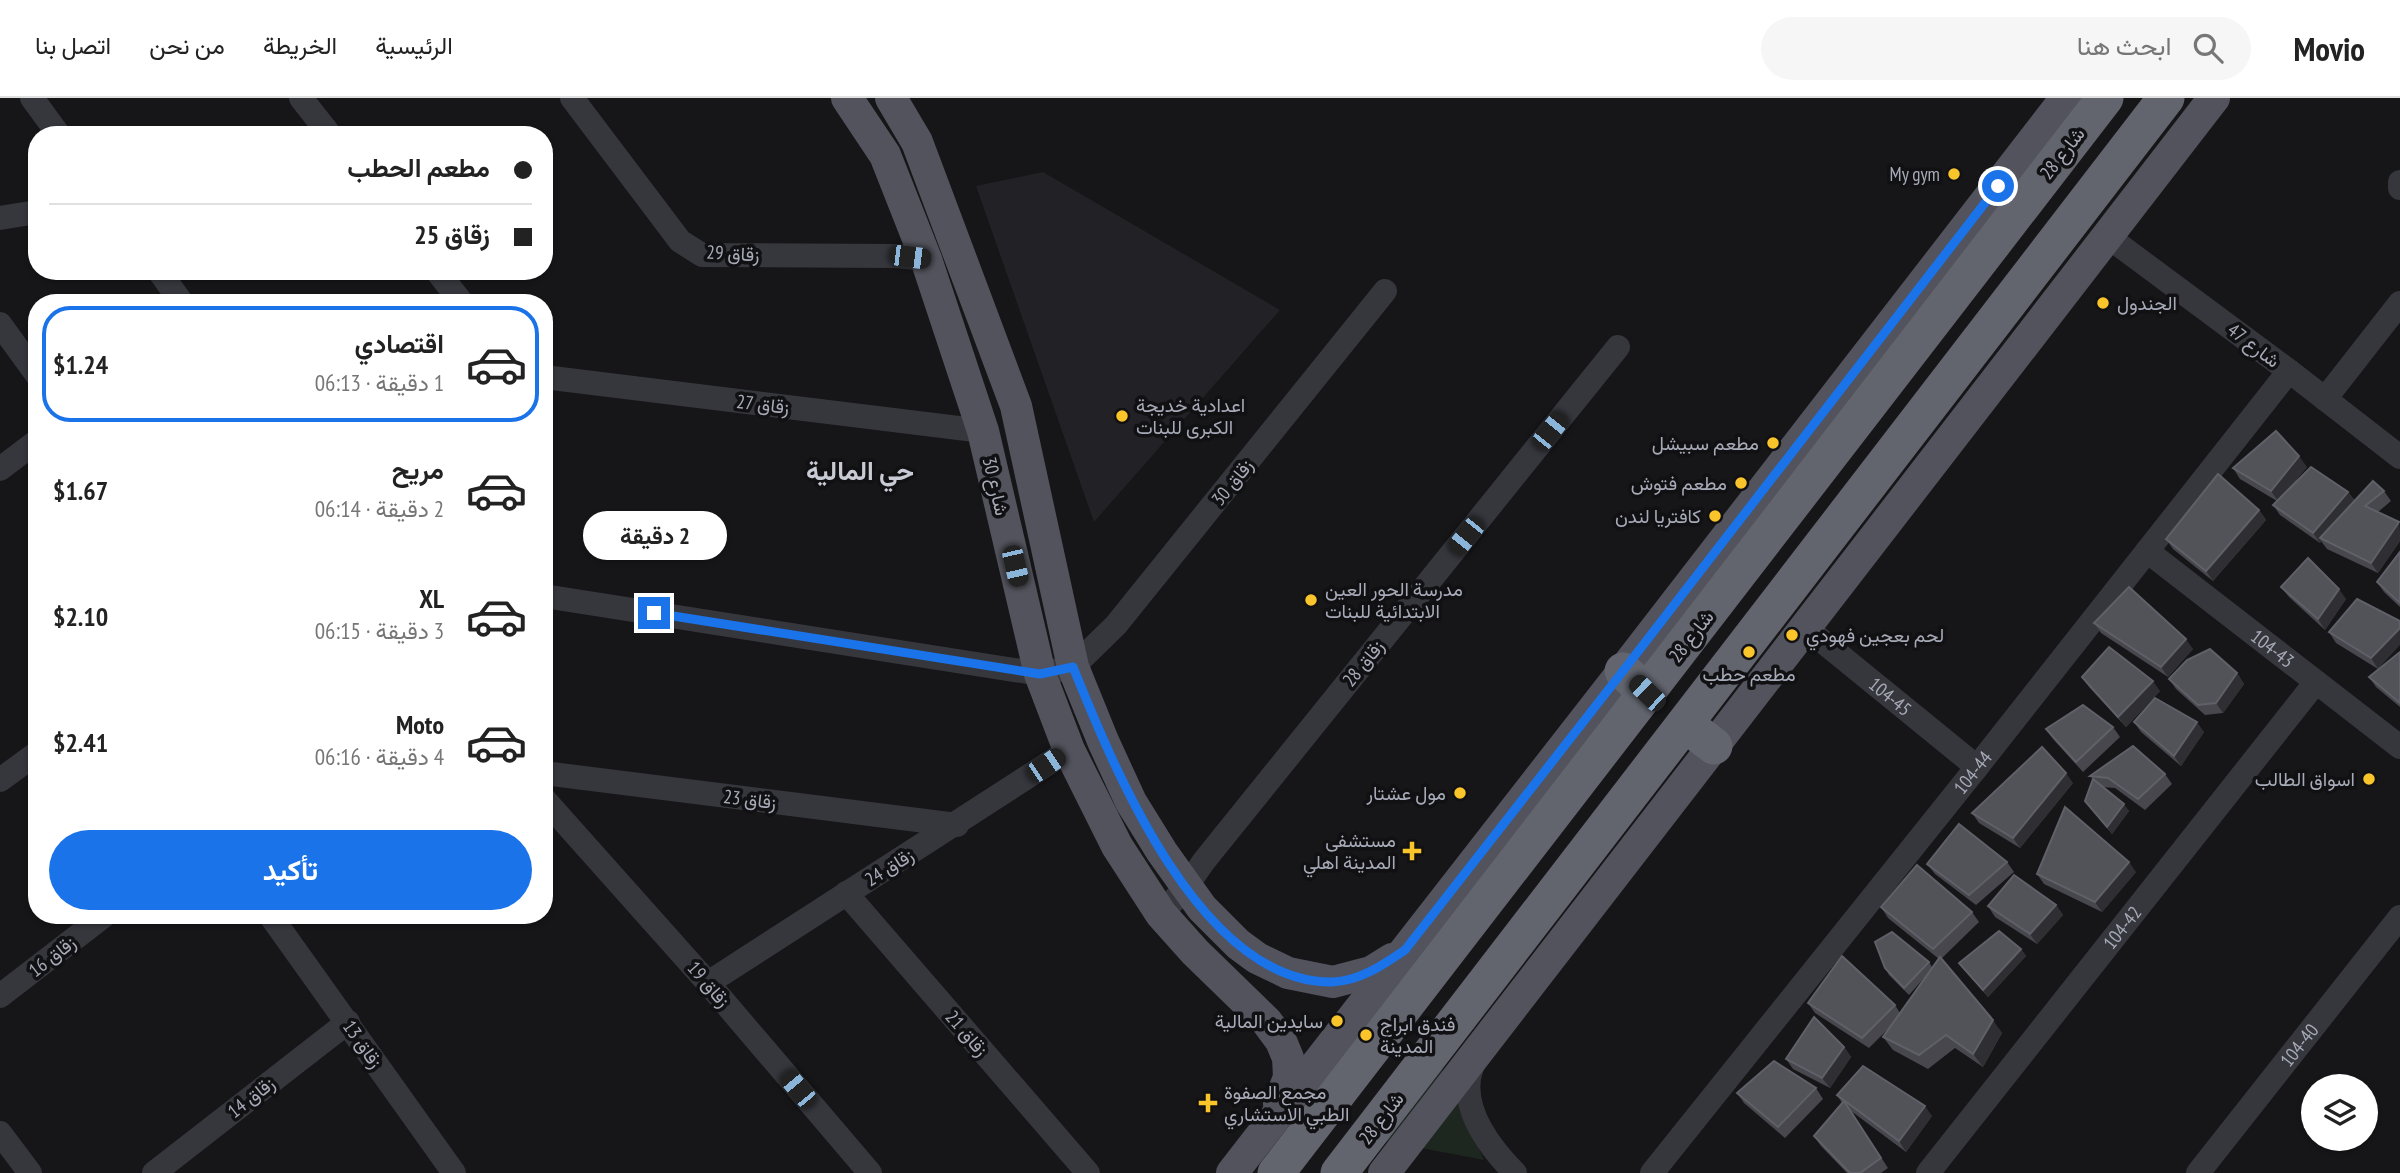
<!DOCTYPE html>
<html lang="ar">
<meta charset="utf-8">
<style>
body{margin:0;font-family:"PT Sans Narrow",Vazirmatn,sans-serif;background:#f6f6f6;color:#222;direction:rtl;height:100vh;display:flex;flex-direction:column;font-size:26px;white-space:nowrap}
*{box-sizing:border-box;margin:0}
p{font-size:23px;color:#767676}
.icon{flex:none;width:38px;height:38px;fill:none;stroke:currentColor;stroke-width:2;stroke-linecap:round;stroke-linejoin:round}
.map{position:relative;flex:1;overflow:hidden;direction:ltr}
.drawer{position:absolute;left:28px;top:196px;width:525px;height:630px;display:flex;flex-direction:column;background:#fff;border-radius:28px;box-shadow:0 2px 5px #0004;direction:rtl}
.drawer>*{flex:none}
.banner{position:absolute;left:28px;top:28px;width:525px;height:154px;border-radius:28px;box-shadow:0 2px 5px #0004;direction:rtl;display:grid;align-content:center;height:154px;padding:0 21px;background:#fff}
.tools{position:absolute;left:2301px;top:976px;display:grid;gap:14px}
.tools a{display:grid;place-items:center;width:77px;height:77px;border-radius:50%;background:#fff;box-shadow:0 2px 5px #0004;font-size:35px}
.end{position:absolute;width:32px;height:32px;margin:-16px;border:9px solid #1a73e8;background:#fff;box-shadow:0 0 0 4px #fff}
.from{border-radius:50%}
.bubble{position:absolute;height:49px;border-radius:24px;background:#fff;box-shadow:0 2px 5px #0004;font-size:23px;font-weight:700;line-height:49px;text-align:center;direction:rtl}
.car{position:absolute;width:21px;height:42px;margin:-21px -10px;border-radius:9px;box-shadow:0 0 5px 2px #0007;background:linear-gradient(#222 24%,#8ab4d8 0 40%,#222 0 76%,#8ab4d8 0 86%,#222 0)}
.banner b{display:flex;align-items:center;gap:24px;height:66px;font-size:26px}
.banner b+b{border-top:2px solid #e0e0e0}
.banner i{width:18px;height:18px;background:#222}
ul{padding:12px 0 0;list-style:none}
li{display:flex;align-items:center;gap:21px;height:116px;margin:0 14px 10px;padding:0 7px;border:4px solid transparent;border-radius:28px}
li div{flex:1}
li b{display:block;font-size:26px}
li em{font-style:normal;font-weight:700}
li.selected{border-color:#1a73e8}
li>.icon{width:63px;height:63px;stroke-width:1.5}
.cta{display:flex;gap:14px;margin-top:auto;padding:14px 21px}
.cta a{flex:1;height:80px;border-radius:42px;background:#1a73e8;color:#fff;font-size:28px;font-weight:700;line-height:80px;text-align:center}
header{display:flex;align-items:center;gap:42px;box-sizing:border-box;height:98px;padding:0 35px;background:#fff;border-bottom:2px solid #e0e0e0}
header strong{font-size:33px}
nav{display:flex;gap:38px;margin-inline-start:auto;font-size:24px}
.search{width:490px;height:63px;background:#f6f6f6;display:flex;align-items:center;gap:18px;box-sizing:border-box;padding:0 24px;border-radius:38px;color:#767676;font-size:26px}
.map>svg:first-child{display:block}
.built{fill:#222125}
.green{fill:#1d261f}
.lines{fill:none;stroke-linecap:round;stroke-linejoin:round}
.minor{stroke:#36373d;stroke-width:24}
.major{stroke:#52535c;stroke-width:32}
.highway{stroke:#62646e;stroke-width:37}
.wall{fill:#47474d}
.shaded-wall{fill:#2f2f33}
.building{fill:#525259;stroke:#5f6068;stroke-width:2}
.route{stroke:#1a73e8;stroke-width:9}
.poi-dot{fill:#fac52b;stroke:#111013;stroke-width:2.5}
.labels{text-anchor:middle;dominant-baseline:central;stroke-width:7;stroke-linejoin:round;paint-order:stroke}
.street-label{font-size:19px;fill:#a7abb8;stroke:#111013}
.poi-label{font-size:19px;fill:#a7abb8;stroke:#111013;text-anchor:end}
.district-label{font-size:26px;font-weight:bold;fill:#c8cad4;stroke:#111013}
</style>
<header>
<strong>Movio</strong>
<div class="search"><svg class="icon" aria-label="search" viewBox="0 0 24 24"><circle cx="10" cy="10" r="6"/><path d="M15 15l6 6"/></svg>ابحث هنا</div>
<nav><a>الرئيسية</a><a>الخريطة</a><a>من نحن</a><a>اتصل بنا</a></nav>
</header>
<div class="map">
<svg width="2400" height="1075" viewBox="0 0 2400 1075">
<rect width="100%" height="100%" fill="#161518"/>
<path class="built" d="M 1043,74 L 1280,212 L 1094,424 L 976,88 Z"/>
<path class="green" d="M 1439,964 L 1484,1062 L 1379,1042 Z"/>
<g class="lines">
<g class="minor">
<path d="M 32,0 L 59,37"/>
<path d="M 301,0 L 330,37"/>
<path d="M 572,0 L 680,143 L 702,157 L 895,158 L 926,161"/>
<path d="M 2400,84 L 2400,90"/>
<path d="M 0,120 L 37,114"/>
<path d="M 2107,138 L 2289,273 L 2400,359"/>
<path d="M 159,173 L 182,205"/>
<path d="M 437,173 L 462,205"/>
<path d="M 0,226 L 37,277"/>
<path d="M 544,279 L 983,333"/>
<path d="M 2325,301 L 2400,205"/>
<path d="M 0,371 L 37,343"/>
<path id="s1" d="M 2147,453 L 2400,649"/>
<path d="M 544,498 L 1040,576 L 1073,569 L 1116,527 L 1385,193"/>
<path id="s2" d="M 1805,529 L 1977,669"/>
<path d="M 544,675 L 957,727"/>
<path d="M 0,682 L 37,655"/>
<path d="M 544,701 L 708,885 L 870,1075"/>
<path d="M 846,795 L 1088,1075"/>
<path d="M 1161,816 L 1186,789 L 1204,763 L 1618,249"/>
<path d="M 270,817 L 454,1075"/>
<path d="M 708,885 L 1069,652"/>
<path d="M 0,898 L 105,817"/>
<path d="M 1475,959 C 1473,967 1470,974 1469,981 C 1464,1016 1492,1052 1515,1075"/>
<path d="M 0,1035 L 30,1075"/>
<path d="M 154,1075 L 348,924"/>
<path id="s3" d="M 1652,1075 L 1977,669 L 2289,273"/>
<path id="s4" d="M 1928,1075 L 2316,584"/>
<path id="s5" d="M 2198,1075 L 2400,819"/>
</g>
<g class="major">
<path d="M 847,0 L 885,57 L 926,161 L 983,333 L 1040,576 L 1069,652 L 1117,748 L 1161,816 L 1195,854 L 1267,924 L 1281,943 L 1288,960 L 1289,979 L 1279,1006"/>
<path d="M 891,0 L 917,44 L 1016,308 L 1073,569 L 1103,643 L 1131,704 L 1162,754 L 1202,810 L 1238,846 L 1257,860 L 1288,875 L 1333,884 L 1371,874 L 1392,861"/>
<path d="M 1232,1075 L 1623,573 L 2066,0"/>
<path d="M 1384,1075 L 2214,0"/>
</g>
<g class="highway">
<path d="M 1623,573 L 1647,595"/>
<path d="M 1685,626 L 1714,648"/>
<path d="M 1276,1075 L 2105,0"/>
<path d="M 1339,1075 L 2166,0"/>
</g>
</g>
<g class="wall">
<path d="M 2307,369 L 2286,394 L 2348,394 L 2355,403 L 2384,393 L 2391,403 L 2378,414 L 2399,424 L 2400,443 L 2378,475 L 2327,451 L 2321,443 L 2320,445 L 2280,417 L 2273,407 L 2277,403 L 2240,381 L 2233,370 Z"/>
<path d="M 2259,412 L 2266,422 L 2213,483 L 2173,451 L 2166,441 Z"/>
<path d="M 2400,454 L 2400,509 L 2384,494 L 2377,484 Z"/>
<path d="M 2281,489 L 2346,501 L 2325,532 L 2289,499 Z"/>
<path d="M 2400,523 L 2378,571 L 2336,545 L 2329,534 Z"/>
<path d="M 2094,525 L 2193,551 L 2168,579 L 2101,535 Z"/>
<path d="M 2400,554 L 2400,609 L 2376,589 L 2369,579 Z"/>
<path d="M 2237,575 L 2244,586 L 2223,615 L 2205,617 L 2176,591 L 2169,581 Z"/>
<path d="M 2082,579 L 2160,593 L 2126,629 L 2089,589 Z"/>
<path d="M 2134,624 L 2204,634 L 2181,668 L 2141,634 Z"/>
<path d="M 2113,629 L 2120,639 L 2083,674 L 2053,641 L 2046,631 Z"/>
<path d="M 2165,676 L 2172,686 L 2145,712 L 2115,690 L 2102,689 L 2129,713 L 2112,736 L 2085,703 L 2093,681 L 2090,678 Z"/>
<path d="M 2073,685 L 2020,750 L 1979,725 L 1972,715 Z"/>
<path d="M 2007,764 L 2014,774 L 1976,807 L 1935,776 L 1927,766 Z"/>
<path d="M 2136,774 L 2102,814 L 2044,786 L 2037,776 Z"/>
<path d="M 2056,807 L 2063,817 L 2037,846 L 1995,819 L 1988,808 Z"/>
<path d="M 1881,809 L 1972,814 L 1979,824 L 1941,861 L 2002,935 L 1983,969 L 1955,950 L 1928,971 L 1893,952 L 1883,939 L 1892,927 L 1869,950 L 1815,915 L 1808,905 L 1895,907 L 1900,915 L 1925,879 L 1909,897 L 1889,877 L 1885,870 L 1929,864 L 1932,869 L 1939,861 L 1888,820 Z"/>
<path d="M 2021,851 L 2026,858 L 1988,899 L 1959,865 Z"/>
<path d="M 1844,949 L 1851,959 L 1830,990 L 1793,971 L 1786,961 Z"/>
<path d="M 1816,990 L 1823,1001 L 1785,1040 L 1744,1005 L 1737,995 Z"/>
<path d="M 1837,997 L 1932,1018 L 1906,1054 L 1851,1013 L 1888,1070 L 1881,1075 L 1847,1075 L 1821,1048 L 1814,1038 L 1842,1005 Z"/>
</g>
<g class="shaded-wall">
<path d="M 2299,358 L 2307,369 L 2278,403 L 2271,393 Z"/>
<path d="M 2348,394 L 2355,404 L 2320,440 L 2321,443 L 2320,445 L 2313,435 Z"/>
<path d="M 2259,412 L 2266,422 L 2213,483 L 2206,473 Z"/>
<path d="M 2399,424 L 2400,443 L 2378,475 L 2371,465 Z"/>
<path d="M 2339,491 L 2346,501 L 2325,532 L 2318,521 Z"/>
<path d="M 2400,530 L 2400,547 L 2378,571 L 2371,560 Z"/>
<path d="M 2186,541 L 2193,551 L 2168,579 L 2161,569 Z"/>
<path d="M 2237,575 L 2244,586 L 2223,615 L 2216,605 Z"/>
<path d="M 2153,583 L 2160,593 L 2126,629 L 2118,619 Z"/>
<path d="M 2197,624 L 2204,634 L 2181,668 L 2174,658 Z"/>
<path d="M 2066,675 L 2073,685 L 2020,750 L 2013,740 Z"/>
<path d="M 2124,706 L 2129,713 L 2112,736 L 2107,729 Z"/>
<path d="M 2129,764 L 2136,774 L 2102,814 L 2095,804 Z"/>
<path d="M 2056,807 L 2063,817 L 2037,846 L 2030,836 Z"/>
<path d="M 2021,851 L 2026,858 L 1988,899 L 1983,892 Z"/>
<path d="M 1993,922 L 2002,935 L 1983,969 L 1973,956 Z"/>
<path d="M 1844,949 L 1851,959 L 1830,990 L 1822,980 Z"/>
<path d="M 1925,1008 L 1932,1018 L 1906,1054 L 1899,1043 Z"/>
</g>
<g class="building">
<path d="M 2276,333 L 2299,358 L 2271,393 L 2233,370 Z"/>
<path d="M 2311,369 L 2348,394 L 2313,435 L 2273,407 Z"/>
<path d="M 2218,376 L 2259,412 L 2206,473 L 2166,441 Z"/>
<path d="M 2373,383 L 2384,393 L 2365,408 L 2399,424 L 2371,465 L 2320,440 Z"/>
<path d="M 2400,454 L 2400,505 L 2377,484 Z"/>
<path d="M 2308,460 L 2339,491 L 2318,521 L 2281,489 Z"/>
<path d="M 2129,489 L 2186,541 L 2161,569 L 2094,525 Z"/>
<path d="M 2357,501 L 2400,523 L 2400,530 L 2371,560 L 2329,534 Z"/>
<path d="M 2109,549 L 2153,583 L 2118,619 L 2082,579 Z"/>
<path d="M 2210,551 L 2237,575 L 2216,605 L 2198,607 L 2169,581 L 2187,562 Z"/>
<path d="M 2400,554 L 2400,605 L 2369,579 Z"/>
<path d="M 2155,600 L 2197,624 L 2174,658 L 2134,624 Z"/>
<path d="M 2083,607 L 2113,629 L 2076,664 L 2046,631 Z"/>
<path d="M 2133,648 L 2165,676 L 2138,701 L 2108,680 L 2090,678 Z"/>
<path d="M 2042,649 L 2066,675 L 2013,740 L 1972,715 Z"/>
<path d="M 2093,681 L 2124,706 L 2107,729 L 2085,703 Z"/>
<path d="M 2065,709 L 2129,764 L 2095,804 L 2037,776 Z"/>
<path d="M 1959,726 L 2007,764 L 1969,797 L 1927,766 Z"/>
<path d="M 1917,767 L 1972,814 L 1933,851 L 1881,809 Z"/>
<path d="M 2014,777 L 2056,807 L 2030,836 L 1988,808 Z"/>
<path d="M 1999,833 L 2021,851 L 1983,892 L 1959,865 Z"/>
<path d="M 1892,834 L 1929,864 L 1904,890 L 1885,870 L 1875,844 Z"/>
<path d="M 1842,858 L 1895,907 L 1862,940 L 1808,905 Z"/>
<path d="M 1940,859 L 1993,922 L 1973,956 L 1946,937 L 1919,957 L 1883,939 Z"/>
<path d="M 1814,919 L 1844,949 L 1822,980 L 1786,961 Z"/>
<path d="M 1774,963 L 1816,990 L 1778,1029 L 1737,995 Z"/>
<path d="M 1863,968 L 1925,1008 L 1899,1043 L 1837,997 Z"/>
<path d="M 1844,1003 L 1881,1060 L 1860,1075 L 1850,1075 L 1814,1038 Z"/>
</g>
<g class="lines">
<path class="route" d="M 654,515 L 1040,576 L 1073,569 C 1114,670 1200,885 1332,884 C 1360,883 1383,867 1405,852 L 1623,573 L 1998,88"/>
</g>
<g class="poi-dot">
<circle cx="1954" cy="76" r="7"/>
<circle cx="2103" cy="205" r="7"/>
<circle cx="1122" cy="318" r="7"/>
<circle cx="1773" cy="345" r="7"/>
<circle cx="1741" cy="385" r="7"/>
<circle cx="1715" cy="418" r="7"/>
<circle cx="1311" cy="502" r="7"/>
<circle cx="1792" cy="537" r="7"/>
<circle cx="1749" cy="554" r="7"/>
<circle cx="2369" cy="681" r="7"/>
<circle cx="1460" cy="695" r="7"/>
<path d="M1408.5 742.5h7v7h7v7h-7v7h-7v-7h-7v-7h7z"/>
<circle cx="1337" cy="923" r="7"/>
<circle cx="1366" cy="937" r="7"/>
<path d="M1204.5 994.5h7v7h7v7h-7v7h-7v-7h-7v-7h7z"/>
</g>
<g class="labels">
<g class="street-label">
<text transform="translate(2062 55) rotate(-52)">شارع 28</text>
<text transform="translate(733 155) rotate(3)">زقاق 29</text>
<text transform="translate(2254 247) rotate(37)">شارع 47</text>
<text transform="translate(763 306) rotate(7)">زقاق 27</text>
<text transform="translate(1232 384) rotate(-51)">زقاق 30</text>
<text transform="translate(996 388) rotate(77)">شارع 30</text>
<text transform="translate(1691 538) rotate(-52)">شارع 28</text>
<text stroke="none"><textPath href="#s1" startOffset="159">104-43</textPath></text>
<text transform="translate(1363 565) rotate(-51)">زقاق 28</text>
<text stroke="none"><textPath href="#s2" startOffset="110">104-45</textPath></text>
<text stroke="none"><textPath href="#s3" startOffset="513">104-44</textPath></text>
<text transform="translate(750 701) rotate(7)">زقاق 23</text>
<text transform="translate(889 769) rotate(-32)">زقاق 24</text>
<text stroke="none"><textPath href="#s4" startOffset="313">104-42</textPath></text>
<text transform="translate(52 858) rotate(-38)">زقاق 16</text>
<text transform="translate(709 886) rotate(49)">زقاق 19</text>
<text transform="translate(967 935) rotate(49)">زقاق 21</text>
<text transform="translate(363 946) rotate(55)">زقاق 13</text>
<text stroke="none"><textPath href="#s5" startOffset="163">104-40</textPath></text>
<text transform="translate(251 999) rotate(-38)">زقاق 14</text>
<text transform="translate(1381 1020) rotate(-52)">شارع 28</text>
</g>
<g class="poi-label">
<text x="1940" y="76">My gym</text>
<text x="2117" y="205" text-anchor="start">الجندول</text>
<text x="1136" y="307" text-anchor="start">اعدادية خديجة<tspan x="1136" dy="22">الكبرى للبنات</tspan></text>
<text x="1759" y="345">مطعم سبيشل</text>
<text x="1727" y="385">مطعم فتوش</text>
<text x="1701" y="418">كافتريا لندن</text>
<text x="1325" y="491" text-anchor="start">مدرسة الحور العين<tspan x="1325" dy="22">الابتدائية للبنات</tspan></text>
<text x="1806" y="537" text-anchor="start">لحم بعجين فهودي</text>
<text x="1749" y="576" text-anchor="middle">مطعم حطب</text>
<text x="2355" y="681">اسواق الطالب</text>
<text x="1446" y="695">مول عشتار</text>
<text x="1396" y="742">مستشفى<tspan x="1396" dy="22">المدينة اهلي</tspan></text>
<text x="1323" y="923">سايدين المالية</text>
<text x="1380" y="926" text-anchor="start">فندق ابراج<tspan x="1380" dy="22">المدينة</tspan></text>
<text x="1224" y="994" text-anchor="start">مجمع الصفوة<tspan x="1224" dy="22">الطبي الاستشاري</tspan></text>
</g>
<g class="district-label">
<text x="860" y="372">حي المالية</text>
</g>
</g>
</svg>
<div class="tools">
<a><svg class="icon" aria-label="layers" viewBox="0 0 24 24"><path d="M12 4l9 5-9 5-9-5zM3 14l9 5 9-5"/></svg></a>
</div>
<i class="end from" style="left:1998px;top:88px"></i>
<i class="end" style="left:654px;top:515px"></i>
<div class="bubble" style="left:583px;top:413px;width:144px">2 دقيقة</div>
<i class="car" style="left:910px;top:159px;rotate:97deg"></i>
<i class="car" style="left:1550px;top:333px;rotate:39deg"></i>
<i class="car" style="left:1466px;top:438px;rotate:219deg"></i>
<i class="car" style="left:1015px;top:468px;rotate:167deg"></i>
<i class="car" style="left:1647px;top:595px;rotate:314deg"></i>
<i class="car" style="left:1046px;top:667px;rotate:56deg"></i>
<i class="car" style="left:798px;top:991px;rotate:320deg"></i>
<div class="banner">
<b><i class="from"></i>مطعم الحطب</b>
<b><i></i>زقاق 25</b>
</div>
<section class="drawer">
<ul>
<li class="selected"><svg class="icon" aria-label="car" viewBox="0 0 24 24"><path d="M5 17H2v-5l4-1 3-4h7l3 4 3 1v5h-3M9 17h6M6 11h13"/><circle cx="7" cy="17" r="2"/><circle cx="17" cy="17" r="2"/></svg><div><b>اقتصادي</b><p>1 دقيقة · 06:13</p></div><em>$1.24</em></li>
<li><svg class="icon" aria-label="car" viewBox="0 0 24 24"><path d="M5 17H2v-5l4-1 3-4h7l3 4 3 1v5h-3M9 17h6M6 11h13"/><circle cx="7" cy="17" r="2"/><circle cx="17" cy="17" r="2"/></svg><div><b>مريح</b><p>2 دقيقة · 06:14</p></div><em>$1.67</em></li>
<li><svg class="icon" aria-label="car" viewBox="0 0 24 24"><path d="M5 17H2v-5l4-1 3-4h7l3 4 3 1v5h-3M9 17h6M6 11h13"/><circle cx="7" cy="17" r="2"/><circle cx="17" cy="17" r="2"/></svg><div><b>XL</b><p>3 دقيقة · 06:15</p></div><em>$2.10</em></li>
<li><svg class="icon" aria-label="car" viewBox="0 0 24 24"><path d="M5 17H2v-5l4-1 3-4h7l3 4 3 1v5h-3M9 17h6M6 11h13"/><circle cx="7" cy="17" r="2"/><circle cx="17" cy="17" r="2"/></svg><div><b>Moto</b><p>4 دقيقة · 06:16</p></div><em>$2.41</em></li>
</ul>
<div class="cta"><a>تأكيد</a></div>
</section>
</div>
